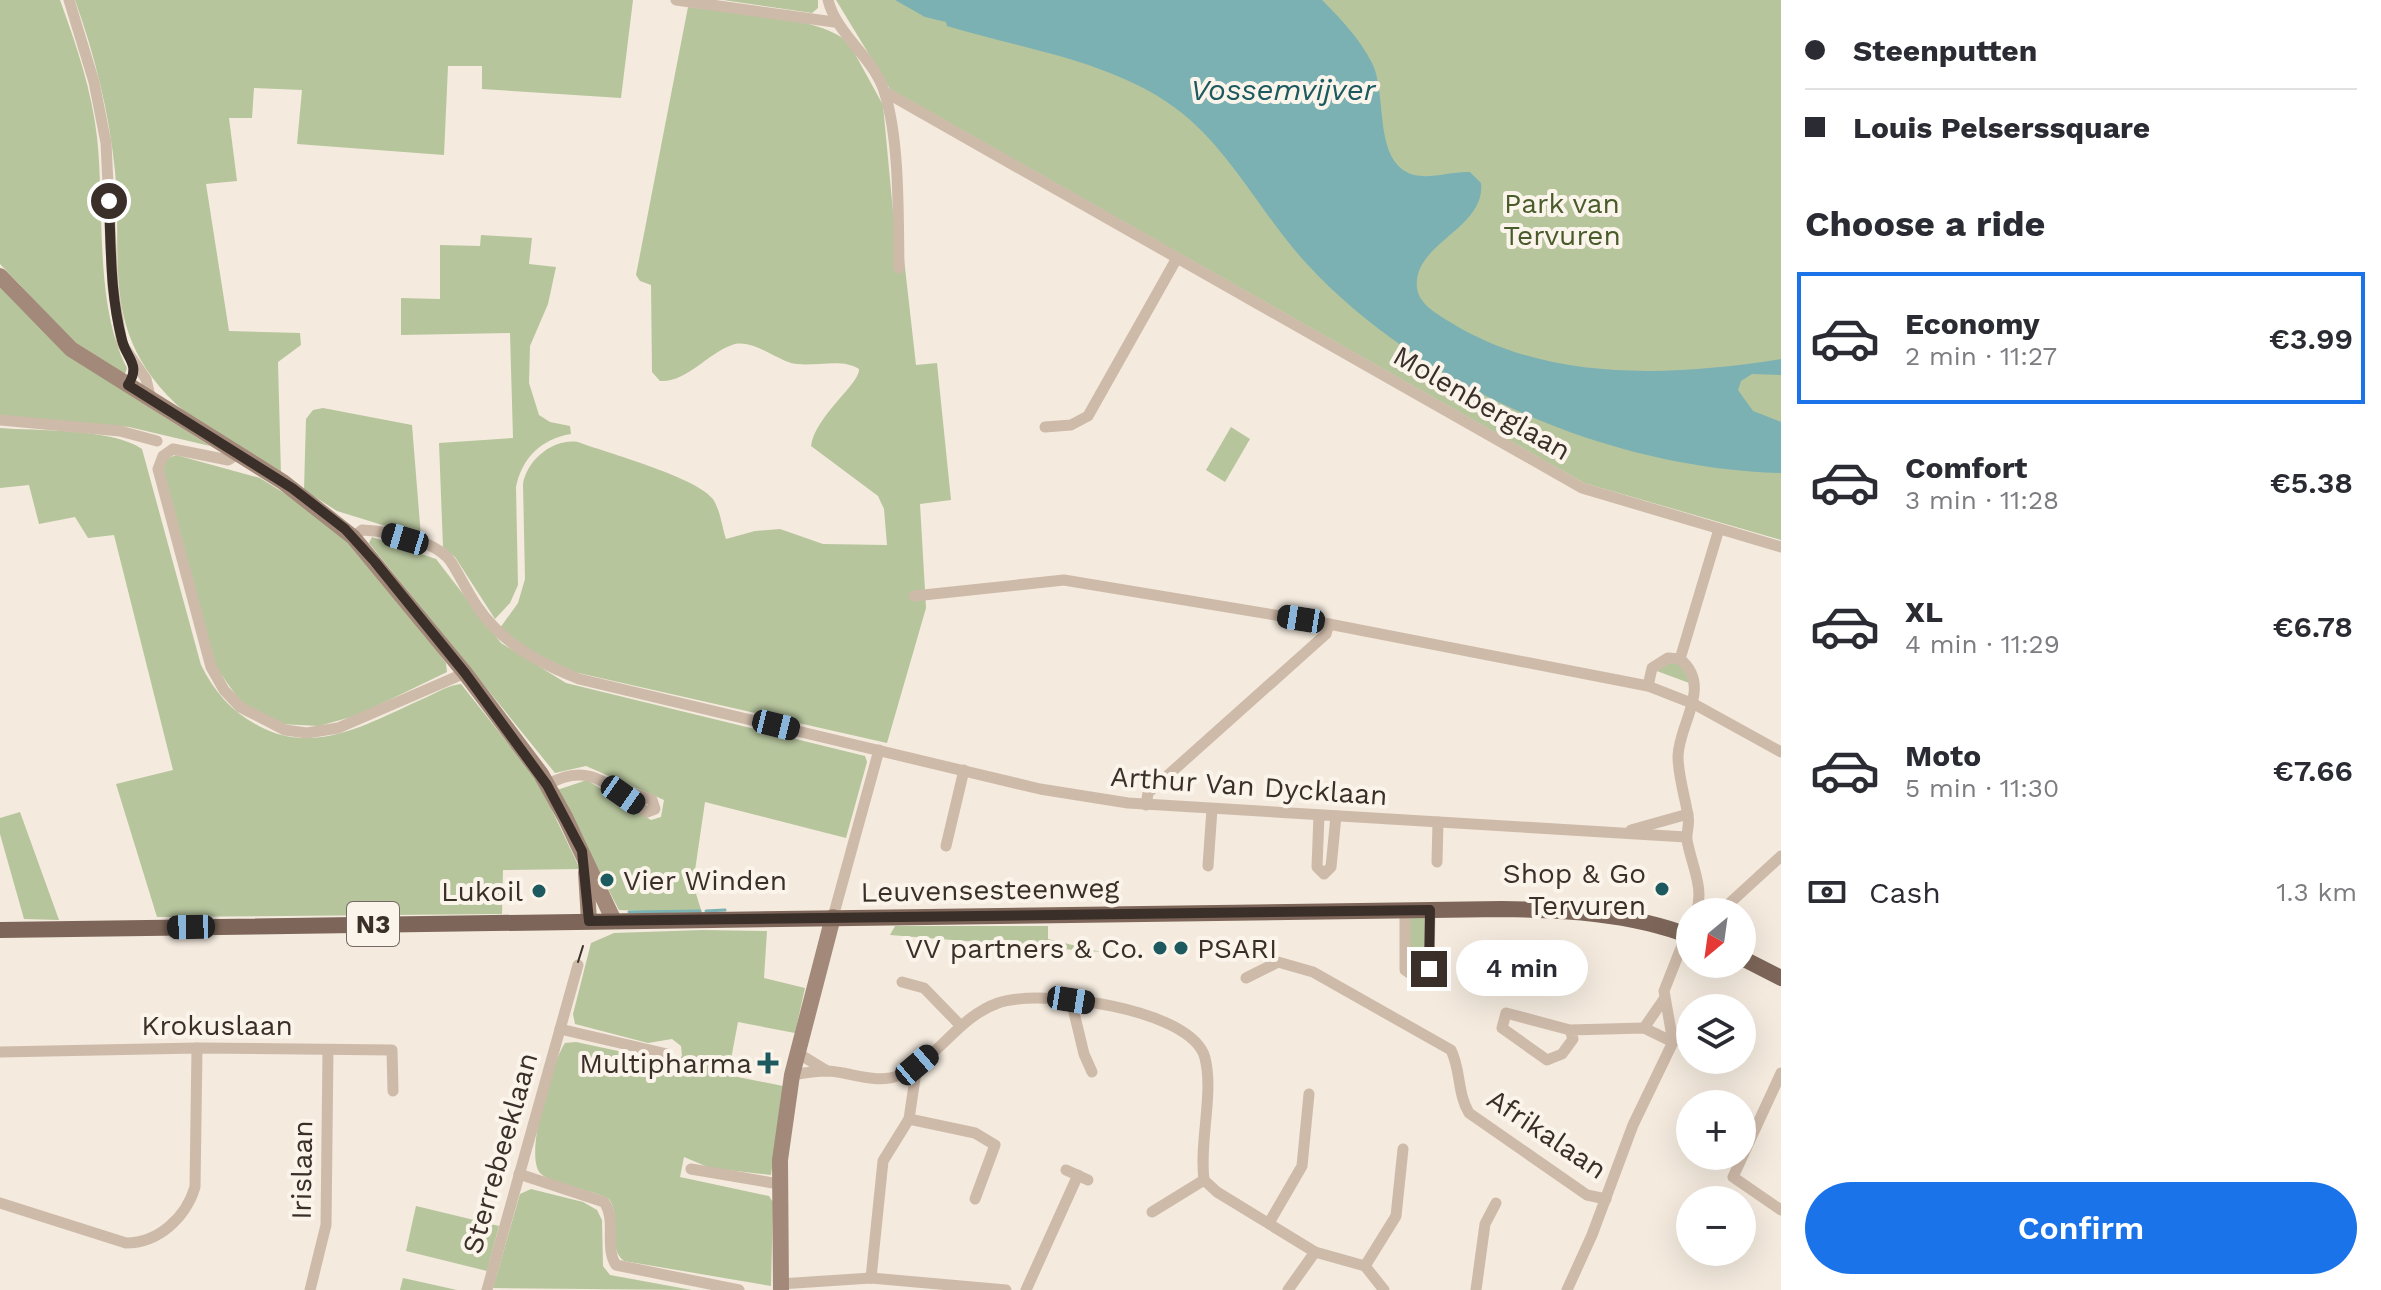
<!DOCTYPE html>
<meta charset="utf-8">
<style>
body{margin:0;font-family:"Work Sans",sans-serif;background:#f7f7f7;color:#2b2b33;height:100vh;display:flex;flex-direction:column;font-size:30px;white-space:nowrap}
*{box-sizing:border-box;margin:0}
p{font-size:26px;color:#7c7c81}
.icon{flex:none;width:44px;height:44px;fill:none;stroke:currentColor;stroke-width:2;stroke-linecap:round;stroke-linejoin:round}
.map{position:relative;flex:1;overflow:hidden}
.panel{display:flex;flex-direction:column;background:#fff;width:600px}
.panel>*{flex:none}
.banner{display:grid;align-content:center;height:176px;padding:0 24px;background:#fff}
.needle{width:52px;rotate:209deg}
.controls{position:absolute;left:1676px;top:898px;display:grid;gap:16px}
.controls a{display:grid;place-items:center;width:80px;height:80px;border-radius:50%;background:#fff;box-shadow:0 8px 32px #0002;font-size:40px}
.end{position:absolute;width:36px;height:36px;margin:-18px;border:10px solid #3a2f29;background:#fff;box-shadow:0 0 0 4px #fff}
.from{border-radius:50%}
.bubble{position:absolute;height:56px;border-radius:28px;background:#fff;box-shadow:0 8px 32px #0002;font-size:26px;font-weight:600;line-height:56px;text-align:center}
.car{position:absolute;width:24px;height:48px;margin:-24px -12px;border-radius:10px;box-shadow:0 0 6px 2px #0007;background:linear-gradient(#222 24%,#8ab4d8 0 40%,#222 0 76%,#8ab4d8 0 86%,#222 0)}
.banner b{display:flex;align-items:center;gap:28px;height:76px;font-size:30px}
.banner b+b{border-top:2px solid #e1e1e2}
.banner i{width:20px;height:20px;background:#2b2b33}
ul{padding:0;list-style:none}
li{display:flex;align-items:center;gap:24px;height:132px;margin:0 16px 12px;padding:0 8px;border:4px solid transparent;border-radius:0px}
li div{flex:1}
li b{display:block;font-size:30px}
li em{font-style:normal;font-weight:600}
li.current{border-color:#1a73e8}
li>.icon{width:72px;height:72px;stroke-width:1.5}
h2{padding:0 24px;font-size:36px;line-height:96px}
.pay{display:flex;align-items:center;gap:20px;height:88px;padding:0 24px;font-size:30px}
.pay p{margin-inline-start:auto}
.action{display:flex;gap:16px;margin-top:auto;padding:16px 24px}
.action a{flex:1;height:92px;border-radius:48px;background:#1a73e8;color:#fff;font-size:32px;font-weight:600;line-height:92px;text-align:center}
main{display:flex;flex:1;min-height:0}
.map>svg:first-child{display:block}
.green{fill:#b7c59d}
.water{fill:#7bb1b3}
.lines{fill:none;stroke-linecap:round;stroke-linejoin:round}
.stream{stroke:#7bb1b3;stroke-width:3}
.street{stroke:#cebaa9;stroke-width:11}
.secondary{stroke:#a2897a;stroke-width:16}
.primary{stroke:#7d6659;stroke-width:16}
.tram{stroke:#3a2f29;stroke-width:2}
.route{stroke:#3a2f29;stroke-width:10}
.poi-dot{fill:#1c5a5f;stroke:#fbf4eb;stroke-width:3}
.labels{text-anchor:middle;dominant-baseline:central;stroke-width:8;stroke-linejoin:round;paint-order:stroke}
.shield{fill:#fbf4eb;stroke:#746a63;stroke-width:2}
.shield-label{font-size:26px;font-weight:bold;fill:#3a2f29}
.park-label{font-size:28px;fill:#495a2b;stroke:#fbf4eb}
.street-label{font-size:28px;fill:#3a2f29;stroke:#fbf4eb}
.poi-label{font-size:28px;fill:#3a2f29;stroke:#fbf4eb;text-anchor:end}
.water-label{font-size:30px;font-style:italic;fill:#1c5a5f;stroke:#fbf4eb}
</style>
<main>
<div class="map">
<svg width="1781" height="1290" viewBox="0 0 1781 1290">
<rect width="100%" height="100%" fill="#f4eade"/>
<g class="green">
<path d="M 0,0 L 60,0 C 76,44 92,91 97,137 C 105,209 94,305 127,368 L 125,374 L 73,341 L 0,264 Z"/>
<path d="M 75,0 L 633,0 L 621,98 L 482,89 L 482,66 L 448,66 L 444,155 L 297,144 L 302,90 L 254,88 L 252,118 L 229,118 L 237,181 L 206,184 L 229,331 L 300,333 L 301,345 L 278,362 L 281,475 C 243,450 198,428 167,395 C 101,324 123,258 115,171 C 109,112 95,56 75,0 Z"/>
<path d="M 723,0 L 818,0 L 818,8 L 812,13 Z"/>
<path d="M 836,0 L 1781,0 L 1781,540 L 1584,483 L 890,89 Z"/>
<path d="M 688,7 C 730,13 817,14 849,43 L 883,105 L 894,222 L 903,250 L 916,365 L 937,363 L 951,500 L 920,504 L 926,608 L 887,743 L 574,672 L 527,650 L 500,628 L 518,603 L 525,579 L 523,484 C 527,460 553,438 578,442 C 607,453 693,476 712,498 C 720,508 722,527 726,539 L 755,531 L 780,529 L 823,544 L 887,545 L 884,509 L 878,496 L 811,446 C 815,416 860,384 859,369 C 842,357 812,368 791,363 C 774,358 750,338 732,345 C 708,353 686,383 660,381 L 652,372 L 651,285 L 640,281 L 636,275 Z"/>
<path d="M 481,235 L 532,238 L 529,264 L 556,267 L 548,304 L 530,346 L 529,383 L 539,415 L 550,422 L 570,426 L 571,434 C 541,439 522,458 516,487 L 518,585 L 510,603 L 495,619 L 455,557 L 443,547 L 439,443 L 513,438 L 510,333 L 401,335 L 401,298 L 440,299 L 440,245 L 480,246 Z"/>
<path d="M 0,285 L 71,357 L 210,446 L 129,427 L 0,416 Z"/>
<path d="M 323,408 L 412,425 L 421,537 L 337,511 L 304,490 L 306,419 L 313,410 Z"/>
<path d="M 1231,427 L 1250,439 L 1225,482 L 1206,470 Z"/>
<path d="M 0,428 C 37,431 112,428 142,449 L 201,665 C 216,695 235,715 265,729 C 321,755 376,719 427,697 C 438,692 449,685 461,684 L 538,781 L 580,869 L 503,870 L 502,914 L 157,917 L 116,784 L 173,770 L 114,535 L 88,538 L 75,517 L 39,524 L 29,485 L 0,488 Z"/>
<path d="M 176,455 L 260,478 L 292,498 L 346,540 L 434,647 L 446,663 L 447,672 L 358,715 L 319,726 L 279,724 L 242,704 L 216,667 L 163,468 L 167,459 Z"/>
<path d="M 372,537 L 436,559 L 501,643 L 566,683 L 865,756 L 867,762 L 846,838 L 705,802 L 693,884 L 702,913 L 619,910 L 557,790 L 587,780 L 651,820 L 661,817 L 664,800 L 586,766 L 555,773 L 369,543 Z"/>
<path d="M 1664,663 L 1680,664 L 1692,684 L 1654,670 Z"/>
<path d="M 20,812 L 59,920 L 24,919 L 0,834 L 0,818 Z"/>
<path d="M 1427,914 L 1426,965 L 1422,973 L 1410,971 L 1409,915 Z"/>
<path d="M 895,926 L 1048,926 L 1048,939 L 1101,952 L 890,935 Z"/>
<path d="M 702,930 L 767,931 L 764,978 L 805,988 L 795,1033 L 738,1022 L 728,1075 L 783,1086 L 771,1175 L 710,1168 L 684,1157 L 680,1177 L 769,1196 L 773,1202 L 771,1286 L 624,1261 C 606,1247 622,1217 609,1199 C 592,1189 553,1186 540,1173 C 524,1155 552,1062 565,1043 L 576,1042 L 651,1058 L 671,1066 L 682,1056 L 681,1046 L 672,1039 L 648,1043 L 575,1024 L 573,1014 L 591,943 L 614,933 Z"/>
<path d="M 531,1189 L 583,1202 L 597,1210 L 602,1220 L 603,1266 L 610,1275 L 692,1290 L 493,1288 L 520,1194 Z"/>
<path d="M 416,1206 L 499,1226 L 487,1271 L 406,1251 Z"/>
<path d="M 403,1278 L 457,1290 L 400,1290 Z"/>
</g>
<path class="water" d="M 895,0 L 1322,0 C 1341,19 1360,39 1372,63 C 1388,94 1372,163 1414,175 C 1432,179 1452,171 1470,172 L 1481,183 C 1486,229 1412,243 1417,288 C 1419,304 1437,314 1450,322 C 1548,383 1672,376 1781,359 L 1781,375 L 1752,374 L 1741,381 L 1738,390 L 1753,411 L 1781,422 L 1781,473 C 1612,469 1421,388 1306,263 C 1260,213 1230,148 1174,107 C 1109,60 1022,49 947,26 L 946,22 L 925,17 Z"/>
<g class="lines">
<g class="stream">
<path d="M 706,911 L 725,910"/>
<path d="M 629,912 L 700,911"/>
</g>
<g class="street">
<path d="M 69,0 L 94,82 L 106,143 L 113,288 L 122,344 L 146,379 L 151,401"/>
<path d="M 676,0 L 834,22"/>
<path d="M 828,0 C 837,36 875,58 885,94 C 900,142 898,218 899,268"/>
<path d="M 885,92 L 1582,488 L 1781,547"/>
<path d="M 0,420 L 120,431 L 157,441"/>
<path d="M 1045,427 L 1071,425 L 1088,416 L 1177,258"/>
<path d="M 238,454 L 228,460 L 173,449 L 163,456 L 158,469 L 211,667 L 224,690 L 240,707 L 285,730 L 307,733 L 338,728 L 465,673"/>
<path d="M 353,537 L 362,530 C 388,531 439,540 453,565 C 466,587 475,608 494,627 C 518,652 547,666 579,679 L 1040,789 L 1128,803 L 1686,837"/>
<path d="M 914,596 L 1064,580 L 1329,624 L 1648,686 L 1694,704 L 1781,752"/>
<path d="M 1680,659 L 1719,529"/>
<path d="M 1648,686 L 1652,668 L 1668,658 L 1680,659 C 1713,686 1679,723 1678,756 C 1678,776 1685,796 1688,816 C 1690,825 1686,832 1687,840 C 1691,864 1705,889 1696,912"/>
<path d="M 547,785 C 591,759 611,789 647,812 L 655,809 L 652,800 L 610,786"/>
<path d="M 1146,805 L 1148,793 L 1326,634 L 1329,624"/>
<path d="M 1319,815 L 1317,867 L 1324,874 L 1331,867 L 1336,816"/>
<path d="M 1631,830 L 1688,814"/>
<path d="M 946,846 L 964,770"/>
<path d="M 1437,862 L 1438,822"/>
<path d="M 1208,866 L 1212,809"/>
<path d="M 1405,911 L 1405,970 L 1418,979 L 1429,969 L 1430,910"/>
<path d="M 1720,912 L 1781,856"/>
<path d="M 833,917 L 879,750"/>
<path d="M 1246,978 L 1278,962 L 1313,972 L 1451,1050 C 1461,1070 1457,1093 1469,1113 L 1587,1195 L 1606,1199"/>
<path d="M 902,982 L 924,988 L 960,1025"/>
<path d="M 1071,1000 L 1084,1054 L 1092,1072"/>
<path d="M 1644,1028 L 1664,999"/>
<path d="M 560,1029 L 667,1054"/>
<path d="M 1570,1030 L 1573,1039 L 1562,1054 L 1547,1060 L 1502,1028 L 1506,1013 L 1570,1030 L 1644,1028 L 1673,1042"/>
<path d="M 0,1052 L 197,1048 L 392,1050 L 393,1091"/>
<path d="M 796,1052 L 827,1071"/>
<path d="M 1781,1073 L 1733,1177 L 1781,1210"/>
<path d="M 792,1075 C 803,1073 816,1071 828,1071 C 851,1072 877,1085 900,1075 C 938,1059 958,1017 998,1003 C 1040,988 1192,1008 1205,1058 C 1214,1094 1199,1141 1204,1180 L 1217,1192 L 1315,1252 L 1365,1266 L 1384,1290"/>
<path d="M 909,1119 L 975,1133 L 995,1145 L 975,1199"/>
<path d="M 691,1169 L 779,1184"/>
<path d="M 1066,1170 L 1088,1180"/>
<path d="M 519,1174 L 604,1202 C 617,1220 604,1247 616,1265 L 739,1290"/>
<path d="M 0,1203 L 126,1243 C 159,1243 186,1217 195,1187 L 197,1048"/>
<path d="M 1152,1212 L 1204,1180"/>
<path d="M 1269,1223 L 1302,1166 L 1309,1094"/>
<path d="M 1365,1266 L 1396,1216 L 1403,1149"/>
<path d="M 871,1278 L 883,1161 L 909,1119 L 917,1065"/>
<path d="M 780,1284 L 871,1278 L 1006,1290"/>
<path d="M 310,1290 L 326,1225 L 328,1050"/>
<path d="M 487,1290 L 578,965"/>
<path d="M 1026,1290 L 1078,1175"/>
<path d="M 1288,1290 L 1315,1252"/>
<path d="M 1476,1290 L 1485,1224 L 1496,1203"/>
<path d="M 1567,1290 L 1592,1235 L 1633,1125 L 1673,1042 L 1664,991 L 1690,925"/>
</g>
<g class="secondary">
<path d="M 0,276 L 71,349 L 283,482 L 353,537 L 465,673 L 541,774 L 565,817 L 614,921"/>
<path d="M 586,872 L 589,921"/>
<path d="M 781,1290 L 780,1160 L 792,1075 L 833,917"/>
</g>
<g class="primary">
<path d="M 0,930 L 1502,909 C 1565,910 1630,913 1690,936"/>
<path d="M 1742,958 L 1781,978"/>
</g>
<path class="tram" d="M 578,962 L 583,946"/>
</g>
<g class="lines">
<path class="route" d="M 109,201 C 111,247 110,295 122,340 C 127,360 141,364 128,385 L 292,488 L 345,529 L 375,562 L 465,673 L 547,785 L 582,851 L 589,921 L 1430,910 L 1429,969"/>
</g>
<g class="poi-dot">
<circle cx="607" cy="880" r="8"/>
<circle cx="1662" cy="889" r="8"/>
<circle cx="539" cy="891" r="8"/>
<circle cx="1160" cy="948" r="8"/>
<circle cx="1181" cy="948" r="8"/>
<path d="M764 1051h8v8h8v8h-8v8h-8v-8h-8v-8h8z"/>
</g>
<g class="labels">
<rect class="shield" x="347" y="902" width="52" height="44" rx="6"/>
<g class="shield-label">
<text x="373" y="924">N3</text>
</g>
<g class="park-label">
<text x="1562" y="203">Park van<tspan x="1562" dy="32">Tervuren</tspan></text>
</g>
<g class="street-label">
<text transform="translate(1482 403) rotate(30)">Molenberglaan</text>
<text transform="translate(1249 786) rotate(4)">Arthur Van Dycklaan</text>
<text transform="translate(990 890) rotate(-1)">Leuvensesteenweg</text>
<text x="217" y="1025">Krokuslaan</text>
<text transform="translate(1547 1134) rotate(34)">Afrikalaan</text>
<text transform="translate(500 1153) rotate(-74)">Sterrebeeklaan</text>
<text transform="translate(302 1170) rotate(-89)">Irislaan</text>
</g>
<g class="poi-label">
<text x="1646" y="873">Shop &amp; Go<tspan x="1646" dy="32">Tervuren</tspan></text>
<text x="623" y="880" text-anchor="start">Vier Winden</text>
<text x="523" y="891">Lukoil</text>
<text x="1144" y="948">VV partners &amp; Co.</text>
<text x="1197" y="948" text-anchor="start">PSARI</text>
<text x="752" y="1063">Multipharma</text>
</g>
<g class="water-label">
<text x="1283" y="89">Vossemvijver</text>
</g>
</g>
</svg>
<div class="controls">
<a><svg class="needle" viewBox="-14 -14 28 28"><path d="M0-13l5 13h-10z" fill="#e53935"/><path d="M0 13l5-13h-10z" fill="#7c7c81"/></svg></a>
<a><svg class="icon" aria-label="layers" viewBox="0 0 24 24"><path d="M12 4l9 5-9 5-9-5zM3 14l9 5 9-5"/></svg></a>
<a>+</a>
<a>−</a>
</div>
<i class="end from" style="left:109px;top:201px"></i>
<i class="end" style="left:1429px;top:969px"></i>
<div class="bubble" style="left:1456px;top:940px;width:132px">4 min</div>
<i class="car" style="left:405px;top:539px;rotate:287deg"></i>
<i class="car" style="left:1301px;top:619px;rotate:279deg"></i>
<i class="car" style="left:776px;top:725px;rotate:104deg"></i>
<i class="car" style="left:623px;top:795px;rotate:125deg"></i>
<i class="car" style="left:191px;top:927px;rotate:269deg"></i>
<i class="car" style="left:1071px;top:1000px;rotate:99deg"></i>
<i class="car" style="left:917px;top:1065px;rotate:50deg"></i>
</div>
<section class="panel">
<div class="banner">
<b><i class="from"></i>Steenputten</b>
<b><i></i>Louis Pelserssquare</b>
</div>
<h2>Choose a ride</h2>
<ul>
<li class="current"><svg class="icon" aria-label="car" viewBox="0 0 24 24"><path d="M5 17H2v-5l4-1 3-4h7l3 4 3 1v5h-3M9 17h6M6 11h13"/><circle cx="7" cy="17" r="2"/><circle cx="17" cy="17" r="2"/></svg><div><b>Economy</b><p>2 min · 11:27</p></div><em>€3.99</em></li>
<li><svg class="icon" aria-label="car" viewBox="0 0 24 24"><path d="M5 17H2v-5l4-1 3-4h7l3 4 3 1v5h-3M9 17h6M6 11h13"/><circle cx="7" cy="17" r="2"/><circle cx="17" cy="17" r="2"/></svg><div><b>Comfort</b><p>3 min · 11:28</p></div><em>€5.38</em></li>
<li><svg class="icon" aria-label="car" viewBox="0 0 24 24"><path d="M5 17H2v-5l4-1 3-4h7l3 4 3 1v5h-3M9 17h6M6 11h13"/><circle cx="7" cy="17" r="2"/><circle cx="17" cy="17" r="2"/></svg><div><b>XL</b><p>4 min · 11:29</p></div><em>€6.78</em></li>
<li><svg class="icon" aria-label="car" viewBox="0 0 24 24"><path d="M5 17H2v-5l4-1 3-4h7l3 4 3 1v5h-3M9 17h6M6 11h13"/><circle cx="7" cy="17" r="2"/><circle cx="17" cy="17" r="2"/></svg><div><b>Moto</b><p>5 min · 11:30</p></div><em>€7.66</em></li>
</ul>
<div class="pay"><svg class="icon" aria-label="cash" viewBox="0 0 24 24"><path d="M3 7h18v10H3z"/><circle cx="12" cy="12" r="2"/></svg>Cash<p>1.3 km</p></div>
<div class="action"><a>Confirm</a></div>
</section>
</main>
